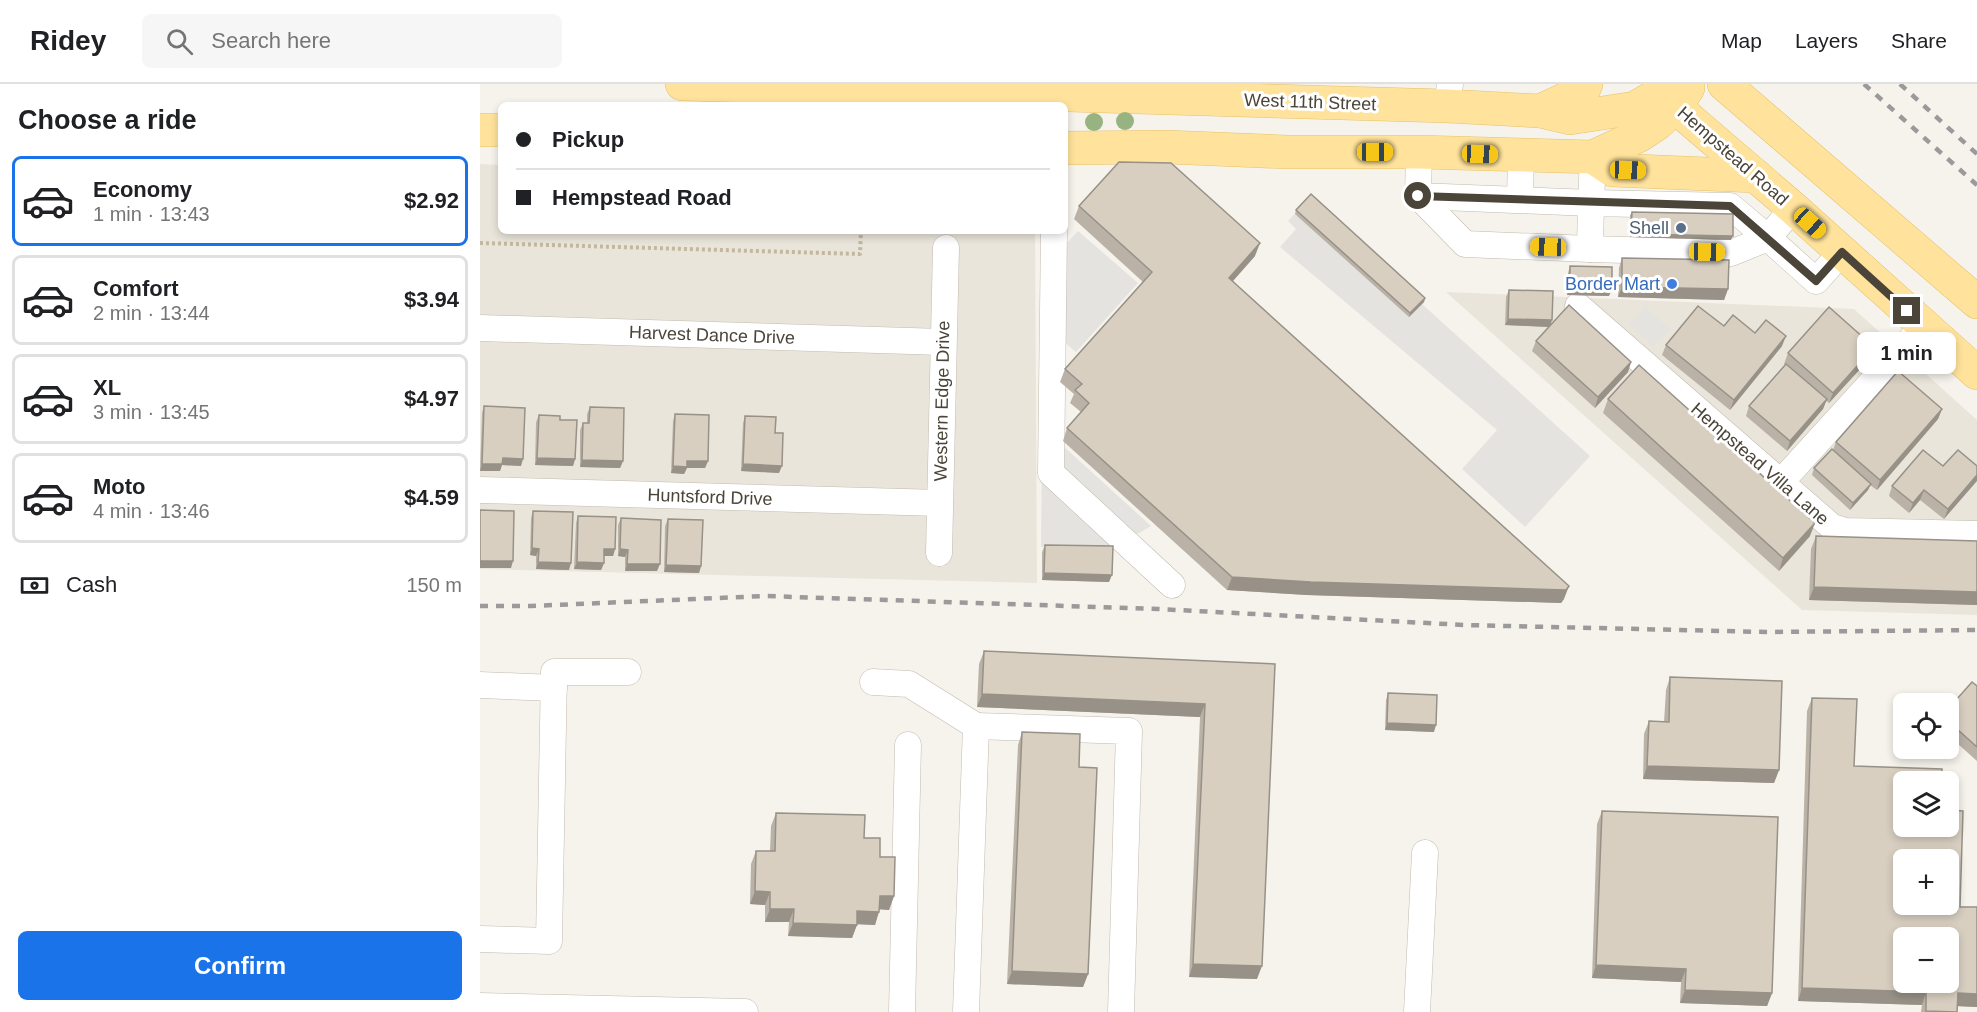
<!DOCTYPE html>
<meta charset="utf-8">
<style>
body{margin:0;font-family:Helvetica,sans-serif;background:#f6f6f6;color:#202124;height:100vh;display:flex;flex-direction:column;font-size:22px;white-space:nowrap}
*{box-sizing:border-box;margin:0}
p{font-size:20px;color:#757577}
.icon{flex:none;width:33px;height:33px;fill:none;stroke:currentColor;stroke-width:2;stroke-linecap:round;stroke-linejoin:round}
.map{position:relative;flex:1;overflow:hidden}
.panel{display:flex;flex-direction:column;background:#fff;width:480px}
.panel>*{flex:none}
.hud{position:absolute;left:18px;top:18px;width:570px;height:132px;border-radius:9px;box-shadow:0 3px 9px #0003;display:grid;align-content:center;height:132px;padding:0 18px;background:#fff}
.tools{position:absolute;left:1413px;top:609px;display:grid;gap:12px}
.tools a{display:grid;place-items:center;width:66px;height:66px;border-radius:9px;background:#fff;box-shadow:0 3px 9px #0003;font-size:30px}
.end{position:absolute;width:27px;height:27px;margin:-14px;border:8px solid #4b4439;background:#fff;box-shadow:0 0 0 3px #fff}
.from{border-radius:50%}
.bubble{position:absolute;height:42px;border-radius:9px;background:#fff;box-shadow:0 3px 9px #0003;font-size:20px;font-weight:600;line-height:42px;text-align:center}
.car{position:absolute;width:18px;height:36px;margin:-18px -9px;border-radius:8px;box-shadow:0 0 4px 2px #0007;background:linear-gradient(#f5c518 24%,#345 0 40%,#f5c518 0 76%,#345 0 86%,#f5c518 0)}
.hud b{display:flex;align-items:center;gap:21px;height:57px;font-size:22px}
.hud b+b{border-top:2px solid #e0e0e0}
.hud i{width:15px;height:15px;background:#202124}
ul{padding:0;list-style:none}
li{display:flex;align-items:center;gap:18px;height:90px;margin:0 12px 9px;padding:0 6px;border:3px solid #e0e0e0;border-radius:9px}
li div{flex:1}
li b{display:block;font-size:22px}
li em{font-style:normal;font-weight:600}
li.selected{border-color:#1a73e8}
li>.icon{width:54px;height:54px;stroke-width:1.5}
h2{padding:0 18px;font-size:27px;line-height:72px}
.pay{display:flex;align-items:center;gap:15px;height:66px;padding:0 18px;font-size:22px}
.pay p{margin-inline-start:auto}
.action{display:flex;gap:12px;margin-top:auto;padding:12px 18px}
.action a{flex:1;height:69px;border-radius:9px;background:#1a73e8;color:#fff;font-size:24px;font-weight:600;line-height:69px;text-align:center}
header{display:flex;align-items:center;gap:36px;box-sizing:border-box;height:84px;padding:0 30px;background:#fff;border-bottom:2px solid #e0e0e0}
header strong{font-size:28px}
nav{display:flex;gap:33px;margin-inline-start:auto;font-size:21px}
.search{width:420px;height:54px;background:#f6f6f6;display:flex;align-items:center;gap:15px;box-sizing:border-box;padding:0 21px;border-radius:9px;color:#757577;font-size:22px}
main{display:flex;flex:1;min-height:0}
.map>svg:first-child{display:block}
.residential{fill:#eae5da}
.parking{fill:#e5e3e0}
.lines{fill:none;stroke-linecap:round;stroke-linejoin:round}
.minor-casing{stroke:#c2bbae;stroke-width:27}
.major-casing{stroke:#e6c16a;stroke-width:34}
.path{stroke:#c4b79f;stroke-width:4;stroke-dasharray:3 3;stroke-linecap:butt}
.minor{stroke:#fff;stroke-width:26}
.major{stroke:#ffe39c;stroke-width:33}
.rail{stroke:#9a9a9a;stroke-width:4.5;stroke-dasharray:8 8;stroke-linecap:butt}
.tree{fill:#97b381}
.wall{fill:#bab2a6}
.shaded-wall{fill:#979187}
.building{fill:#d8cfc1;stroke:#979187;stroke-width:1.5;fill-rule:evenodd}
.route{stroke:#4b4439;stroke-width:8}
.service-dot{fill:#5c6f8a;stroke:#fff;stroke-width:2}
.shop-dot{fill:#3f7fe0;stroke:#fff;stroke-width:2}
.labels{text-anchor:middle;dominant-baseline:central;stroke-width:6;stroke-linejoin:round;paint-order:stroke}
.street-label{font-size:18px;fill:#4b4439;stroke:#fff}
.service-label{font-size:18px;fill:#4e5e75;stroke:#fff;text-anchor:end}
.shop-label{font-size:18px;fill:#366cbe;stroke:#fff;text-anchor:end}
</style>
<header>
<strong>Ridey</strong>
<div class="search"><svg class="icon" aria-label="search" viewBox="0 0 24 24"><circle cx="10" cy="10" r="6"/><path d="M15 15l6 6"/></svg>Search here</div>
<nav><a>Map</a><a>Layers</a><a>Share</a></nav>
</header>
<main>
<section class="panel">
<h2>Choose a ride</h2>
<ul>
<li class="selected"><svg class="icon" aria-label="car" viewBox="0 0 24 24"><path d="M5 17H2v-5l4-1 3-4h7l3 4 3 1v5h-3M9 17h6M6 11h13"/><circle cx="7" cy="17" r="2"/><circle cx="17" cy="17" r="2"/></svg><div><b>Economy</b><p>1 min · 13:43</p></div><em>$2.92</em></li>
<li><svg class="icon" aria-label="car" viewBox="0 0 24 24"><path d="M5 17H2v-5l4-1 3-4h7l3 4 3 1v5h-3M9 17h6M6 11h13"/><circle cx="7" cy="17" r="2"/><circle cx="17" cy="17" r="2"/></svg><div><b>Comfort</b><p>2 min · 13:44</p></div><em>$3.94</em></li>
<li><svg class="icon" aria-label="car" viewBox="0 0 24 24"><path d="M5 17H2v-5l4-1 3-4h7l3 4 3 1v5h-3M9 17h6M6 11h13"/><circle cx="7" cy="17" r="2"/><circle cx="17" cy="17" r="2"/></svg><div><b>XL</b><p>3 min · 13:45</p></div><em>$4.97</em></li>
<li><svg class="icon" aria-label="car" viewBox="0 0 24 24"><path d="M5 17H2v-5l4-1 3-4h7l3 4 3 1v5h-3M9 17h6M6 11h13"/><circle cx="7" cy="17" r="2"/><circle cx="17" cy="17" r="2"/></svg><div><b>Moto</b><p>4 min · 13:46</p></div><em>$4.59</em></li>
</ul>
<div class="pay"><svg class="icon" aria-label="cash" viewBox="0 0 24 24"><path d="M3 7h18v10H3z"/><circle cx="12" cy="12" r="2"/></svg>Cash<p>150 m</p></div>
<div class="action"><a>Confirm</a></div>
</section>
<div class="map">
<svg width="1497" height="928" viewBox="0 0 1497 928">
<rect width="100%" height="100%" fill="#f6f3ec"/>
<g class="residential">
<path d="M 0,80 L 21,81 L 21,147 L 555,147 L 557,499 L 0,485 Z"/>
<path d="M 966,208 L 1374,225 L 1497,336 L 1497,531 L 1322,526 Z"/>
</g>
<g class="parking">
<path d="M 827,116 L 1110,372 L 1045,443 L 982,385 L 1017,346 L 800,163 L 816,145 L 808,137 Z"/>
<path d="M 598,147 L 658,199 L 596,268 L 584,258 L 586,160 Z"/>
<path d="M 1165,223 L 1190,245 L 1174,263 L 1149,241 Z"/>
<path d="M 562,359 L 582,361 L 671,442 L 630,466 L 561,463 Z"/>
</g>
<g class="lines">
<g class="minor-casing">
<g id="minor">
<path d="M 967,22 L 970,0"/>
<path d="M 939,68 L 938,112 L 1111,119 L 1113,73"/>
<path d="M 938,112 L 985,160 L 1110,165"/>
<path d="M 1040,116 L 1041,71"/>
<path d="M 1313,124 L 1288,154 L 1250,122 L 1111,119 L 1110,165 L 1251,169 L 1288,154 L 1336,197 L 1362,168"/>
<path d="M 574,147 L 571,389 L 692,501"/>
<path d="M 1098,222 L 1352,443 L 1365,447 L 1497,450"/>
<path d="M 0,244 L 463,258"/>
<path d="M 1300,399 L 1443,242"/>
<path d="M 0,406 L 460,419"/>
<path d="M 459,469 L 466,164"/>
<path d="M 393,598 L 429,600 L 496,642 L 486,928"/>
<path d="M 0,601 L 74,604"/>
<path d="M 496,642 L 649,647 L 641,928"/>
<path d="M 0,855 L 69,857 L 74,588 L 148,588"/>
<path d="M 0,922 L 265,928"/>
<path d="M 422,928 L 428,661"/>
<path d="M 937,928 L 945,769"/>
</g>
</g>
<g class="major-casing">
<g id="major">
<path d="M 202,0 L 967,22 L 1060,27 L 1090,34 L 1155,24 L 1196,0"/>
<path d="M 1244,0 L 1497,218"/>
<path d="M 1179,9 L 1313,124 L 1497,289"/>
<path d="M 1060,27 L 1103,7 L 1106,0"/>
<path d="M 0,46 L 21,46"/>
<path d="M 585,64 L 686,63 L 807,68 L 939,68 L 1113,73 L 1160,51 L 1178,39 L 1196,22 L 1208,4"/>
<path d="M 1113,73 L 1132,86 L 1276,92"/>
</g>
</g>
<path class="path" d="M 0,159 L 380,170 L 381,147"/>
<use href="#minor" class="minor"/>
<use href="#major" class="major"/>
<g class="rail">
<path d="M 1384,0 L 1497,101"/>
<path d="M 1420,0 L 1497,70"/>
<path d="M 0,522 L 51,522 L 285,512 L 678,525 L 985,541 L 1286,548 L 1497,546"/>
</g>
</g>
<g class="tree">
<circle cx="645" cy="37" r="9"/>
<circle cx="614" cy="38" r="9"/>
</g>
<g class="wall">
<path d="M 599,122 L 775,172 L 753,197 L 1084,515 L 1081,519 L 827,511 L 747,506 L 583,357 L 587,344 L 601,328 L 590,319 L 594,310 L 580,298 L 585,285 L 663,198 L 594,135 Z"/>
<path d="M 816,126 L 945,214 L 944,218 L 929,233 L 815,130 Z"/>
<path d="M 1152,128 L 1251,156 L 1150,153 L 1150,131 Z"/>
<path d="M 1142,174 L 1248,205 L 1244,216 L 1138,213 L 1139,184 Z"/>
<path d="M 1090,182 L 1129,212 L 1087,211 L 1088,189 Z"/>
<path d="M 1029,206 L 1070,241 L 1151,278 L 1148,288 L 1115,324 L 1052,267 L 1056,257 L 1068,243 L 1025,241 L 1026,213 Z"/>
<path d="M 1244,242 L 1275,249 L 1302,262 L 1250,326 L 1182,271 L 1186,261 Z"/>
<path d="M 1308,269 L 1391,273 L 1349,319 L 1346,317 L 1343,325 L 1307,367 L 1266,332 L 1269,322 L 1305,281 L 1304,280 Z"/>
<path d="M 1128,315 L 1330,452 L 1299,487 L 1123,329 Z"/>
<path d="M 4,322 L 41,382 L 22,381 L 20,387 L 0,387 L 2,329 Z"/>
<path d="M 110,323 L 143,377 L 140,384 L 100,383 L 100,346 L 103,339 L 107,339 L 107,330 Z"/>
<path d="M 1462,325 L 1458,335 L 1397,406 L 1390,401 L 1388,406 L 1370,426 L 1332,391 L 1334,384 L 1353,366 L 1356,358 Z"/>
<path d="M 195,330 L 228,377 L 225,384 L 207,384 L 204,390 L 191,389 L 193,337 Z"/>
<path d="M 59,331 L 80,336 L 95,375 L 93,382 L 55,381 L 56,338 Z"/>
<path d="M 265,332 L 295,349 L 299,389 L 261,387 L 263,339 Z"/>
<path d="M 1463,382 L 1497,382 L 1464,435 L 1440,416 L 1429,429 L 1409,412 L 1412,402 Z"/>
<path d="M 53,427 L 89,486 L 56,485 L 56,472 L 50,471 L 51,434 Z"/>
<path d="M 98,432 L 135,465 L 133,472 L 124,472 L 124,479 L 121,486 L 94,485 L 96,439 Z"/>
<path d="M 141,434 L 177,487 L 145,487 L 145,473 L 138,472 L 138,441 Z"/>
<path d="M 188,435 L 221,482 L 219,489 L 184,488 L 185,442 Z"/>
<path d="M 1336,452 L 1497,457 L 1497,521 L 1329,516 L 1331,465 Z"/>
<path d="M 565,461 L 629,498 L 562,496 L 562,468 Z"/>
<path d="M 504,567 L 795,580 L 777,895 L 709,893 L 720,633 L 497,623 L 499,580 Z"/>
<path d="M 1190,593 L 1299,686 L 1294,699 L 1163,695 L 1164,650 L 1169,637 L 1184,638 L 1186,606 Z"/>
<path d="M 1497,602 L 1497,677 L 1468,651 L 1468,625 Z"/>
<path d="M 908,609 L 954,648 L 905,646 L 906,616 Z"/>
<path d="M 1332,614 L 1374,682 L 1424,698 L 1480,823 L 1497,823 L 1497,923 L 1478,922 L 1477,928 L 1441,928 L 1442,921 L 1318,917 L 1327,627 Z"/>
<path d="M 542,648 L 599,683 L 608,890 L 603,903 L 527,900 L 538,661 Z"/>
<path d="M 1122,727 L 1292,909 L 1287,922 L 1200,919 L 1201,898 L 1112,894 L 1117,740 Z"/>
<path d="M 296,729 L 384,754 L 400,773 L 414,812 L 409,826 L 399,825 L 395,841 L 377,840 L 372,854 L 308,852 L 309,838 L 285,838 L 285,821 L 270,820 L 271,780 L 276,767 L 290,767 L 291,742 Z"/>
</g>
<g class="shaded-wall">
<path d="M 1151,150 L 1253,152 L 1251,156 L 1150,153 Z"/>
<path d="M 780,159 L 775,172 L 744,207 L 749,194 Z"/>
<path d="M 1142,203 L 1248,205 L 1244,216 L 1138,213 Z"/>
<path d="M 1090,204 L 1132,205 L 1129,212 L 1087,211 Z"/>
<path d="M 945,214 L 944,218 L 929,233 L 930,229 Z"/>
<path d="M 1028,235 L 1072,236 L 1070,243 L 1025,241 Z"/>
<path d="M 1306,252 L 1302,262 L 1250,326 L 1254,316 Z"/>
<path d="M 1394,263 L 1391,273 L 1349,319 L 1353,309 Z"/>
<path d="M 1151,278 L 1148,288 L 1115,324 L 1118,313 Z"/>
<path d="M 1347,315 L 1343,325 L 1307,367 L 1310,357 Z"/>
<path d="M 1462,325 L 1458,335 L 1397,406 L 1400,396 Z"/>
<path d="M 23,374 L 43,375 L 41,382 L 22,381 L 20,387 L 0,387 L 2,380 Z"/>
<path d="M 57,374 L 95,375 L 93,382 L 55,381 Z"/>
<path d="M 102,376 L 143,377 L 140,384 L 100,383 Z"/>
<path d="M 207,377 L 228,377 L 225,384 L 207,384 L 204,390 L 191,389 L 193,382 Z"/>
<path d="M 263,380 L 302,382 L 299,389 L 261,387 Z"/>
<path d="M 1497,391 L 1497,397 L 1464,435 L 1468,425 Z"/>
<path d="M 1391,400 L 1388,406 L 1370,426 L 1373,419 Z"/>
<path d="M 1444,406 L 1440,416 L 1429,429 L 1433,419 Z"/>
<path d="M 1335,439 L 1330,452 L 1299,487 L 1303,474 Z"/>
<path d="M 52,464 L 59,465 L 56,472 L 50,471 Z"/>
<path d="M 124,465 L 135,465 L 133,472 L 122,472 Z"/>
<path d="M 140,465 L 148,466 L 145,473 L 138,472 Z"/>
<path d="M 0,477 L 33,477 L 31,484 L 0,484 Z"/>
<path d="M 58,478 L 91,479 L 89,486 L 56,485 Z"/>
<path d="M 97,478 L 124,479 L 121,486 L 94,485 Z"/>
<path d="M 147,480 L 180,480 L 177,487 L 145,487 Z"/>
<path d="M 186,481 L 221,482 L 219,489 L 184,488 Z"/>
<path d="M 564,489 L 632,491 L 629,498 L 562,496 Z"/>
<path d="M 752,493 L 1089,502 L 1084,515 L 1081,519 L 827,511 L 747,506 Z"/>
<path d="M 1334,503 L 1497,508 L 1497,521 L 1329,516 Z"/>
<path d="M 502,610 L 725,620 L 720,633 L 497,623 Z"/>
<path d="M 907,639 L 956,641 L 954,648 L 905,646 Z"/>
<path d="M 1167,682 L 1299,686 L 1294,699 L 1163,695 Z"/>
<path d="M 275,807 L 290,808 L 285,821 L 270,820 Z"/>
<path d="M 400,812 L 414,812 L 409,826 L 395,825 Z"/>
<path d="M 290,825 L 314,825 L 309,838 L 285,838 Z"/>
<path d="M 377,827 L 399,828 L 395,841 L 373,840 Z"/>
<path d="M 313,839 L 377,841 L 372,854 L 308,852 Z"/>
<path d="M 713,880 L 782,882 L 777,895 L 709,893 Z"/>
<path d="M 1116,881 L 1206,885 L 1201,898 L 1112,894 Z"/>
<path d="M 532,887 L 608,890 L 603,903 L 527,900 Z"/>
<path d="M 1322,904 L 1446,908 L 1442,921 L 1318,917 Z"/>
<path d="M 1205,906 L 1292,909 L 1287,922 L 1200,919 Z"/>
<path d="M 1478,909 L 1497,910 L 1497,923 L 1473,922 Z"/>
</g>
<g class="building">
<path d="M 639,78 L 691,79 L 780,159 L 749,194 L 1089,502 L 1086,506 L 831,498 L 752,493 L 587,344 L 609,319 L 595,306 L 602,300 L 585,285 L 672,188 L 599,122 Z"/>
<path d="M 831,110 L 945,214 L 930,229 L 816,126 Z"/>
<path d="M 1152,128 L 1253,130 L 1253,152 L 1151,150 Z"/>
<path d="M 1142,174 L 1249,176 L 1248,205 L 1142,203 Z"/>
<path d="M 1090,182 L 1132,183 L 1132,205 L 1090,204 Z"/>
<path d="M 1029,206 L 1073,207 L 1072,236 L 1028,235 Z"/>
<path d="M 1089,221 L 1151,278 L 1118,313 L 1056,257 Z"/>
<path d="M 1218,222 L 1244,242 L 1253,231 L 1275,249 L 1286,236 L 1306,252 L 1254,316 L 1186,261 Z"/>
<path d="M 1349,223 L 1394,263 L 1353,309 L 1308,269 Z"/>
<path d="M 1306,280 L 1347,315 L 1310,357 L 1269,322 Z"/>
<path d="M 1159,281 L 1335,439 L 1303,474 L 1128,315 Z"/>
<path d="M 1418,287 L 1462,325 L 1400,396 L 1356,358 Z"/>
<path d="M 4,322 L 45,324 L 43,375 L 23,374 L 22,380 L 2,380 Z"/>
<path d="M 110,323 L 144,324 L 143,377 L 102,376 L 103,339 L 109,339 Z"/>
<path d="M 195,330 L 229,331 L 228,377 L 207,377 L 207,383 L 193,382 Z"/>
<path d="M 59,331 L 80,332 L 80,336 L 97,336 L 95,375 L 57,374 Z"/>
<path d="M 265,332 L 296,333 L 295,349 L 303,349 L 302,382 L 263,380 Z"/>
<path d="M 1352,365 L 1391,400 L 1373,419 L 1334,384 Z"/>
<path d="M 1443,366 L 1463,382 L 1478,366 L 1497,382 L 1497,391 L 1468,425 L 1444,406 L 1433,419 L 1412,402 Z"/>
<path d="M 0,426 L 34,427 L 33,477 L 0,477 Z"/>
<path d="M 53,427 L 93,428 L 91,479 L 58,478 L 59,465 L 52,464 Z"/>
<path d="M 98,432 L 136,433 L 135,465 L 124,465 L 124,479 L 97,478 Z"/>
<path d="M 141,434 L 181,436 L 180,480 L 147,480 L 148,466 L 140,465 Z"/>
<path d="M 188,435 L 223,436 L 221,482 L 186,481 Z"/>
<path d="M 1336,452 L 1497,457 L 1497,508 L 1334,503 Z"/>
<path d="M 565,461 L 633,462 L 632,491 L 564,489 Z"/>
<path d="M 504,567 L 795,580 L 782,882 L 713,880 L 725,620 L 502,610 Z"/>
<path d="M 1190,593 L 1302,597 L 1299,686 L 1167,682 L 1169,637 L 1189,638 Z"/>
<path d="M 1492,598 L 1497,602 L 1497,663 L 1468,637 L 1468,625 Z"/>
<path d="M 908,609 L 957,611 L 956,641 L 907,639 Z"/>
<path d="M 1332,614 L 1377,615 L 1374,682 L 1462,685 L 1462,698 L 1424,698 L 1424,742 L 1468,742 L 1468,726 L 1483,727 L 1480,823 L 1497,823 L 1497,910 L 1478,909 L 1477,928 L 1446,927 L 1446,908 L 1322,904 ZM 1424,776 L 1468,776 L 1468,820 L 1424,820 ZM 1424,854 L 1468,854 L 1468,898 L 1424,898 Z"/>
<path d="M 542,648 L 600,650 L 599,683 L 617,684 L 608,890 L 532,887 Z"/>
<path d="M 1122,727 L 1298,733 L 1292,909 L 1205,906 L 1206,885 L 1116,881 Z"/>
<path d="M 296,729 L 385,731 L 384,754 L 400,754 L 400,773 L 415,773 L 414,812 L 400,812 L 399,828 L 377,827 L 377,841 L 313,839 L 314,825 L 290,825 L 290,808 L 275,807 L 276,767 L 295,767 Z"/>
</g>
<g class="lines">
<path class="route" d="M 938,112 L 1250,122 L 1336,197 L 1362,168 L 1427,227"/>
</g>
<circle class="service-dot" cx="1201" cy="144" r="6"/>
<circle class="shop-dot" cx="1192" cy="200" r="6"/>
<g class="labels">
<g class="street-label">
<text transform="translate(830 18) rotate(2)">West 11th Street</text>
<text transform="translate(1253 72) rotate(41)">Hempstead Road</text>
<text transform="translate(232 251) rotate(2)">Harvest Dance Drive</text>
<text transform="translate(462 317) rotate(-89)">Western Edge Drive</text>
<text transform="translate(1280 380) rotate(41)">Hempstead Villa Lane</text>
<text transform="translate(230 413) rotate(2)">Huntsford Drive</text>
</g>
<g class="service-label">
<text x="1189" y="144">Shell</text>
</g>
<g class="shop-label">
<text x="1180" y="200">Border Mart</text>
</g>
</g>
</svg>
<div class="tools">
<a><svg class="icon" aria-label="locate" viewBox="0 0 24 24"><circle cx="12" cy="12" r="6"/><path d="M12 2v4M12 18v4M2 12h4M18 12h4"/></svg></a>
<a><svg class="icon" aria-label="layers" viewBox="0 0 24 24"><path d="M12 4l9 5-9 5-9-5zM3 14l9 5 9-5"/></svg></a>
<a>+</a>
<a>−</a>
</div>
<i class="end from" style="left:938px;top:112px"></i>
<i class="end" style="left:1427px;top:227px"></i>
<div class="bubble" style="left:1377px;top:248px;width:99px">1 min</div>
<i class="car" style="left:895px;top:68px;rotate:90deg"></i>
<i class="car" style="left:1000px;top:70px;rotate:92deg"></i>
<i class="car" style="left:1148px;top:86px;rotate:92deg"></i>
<i class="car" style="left:1330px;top:139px;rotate:132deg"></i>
<i class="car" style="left:1068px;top:163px;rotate:272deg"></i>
<i class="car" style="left:1227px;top:168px;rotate:91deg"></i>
<div class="hud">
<b><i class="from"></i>Pickup</b>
<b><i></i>Hempstead Road</b>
</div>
</div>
</main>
